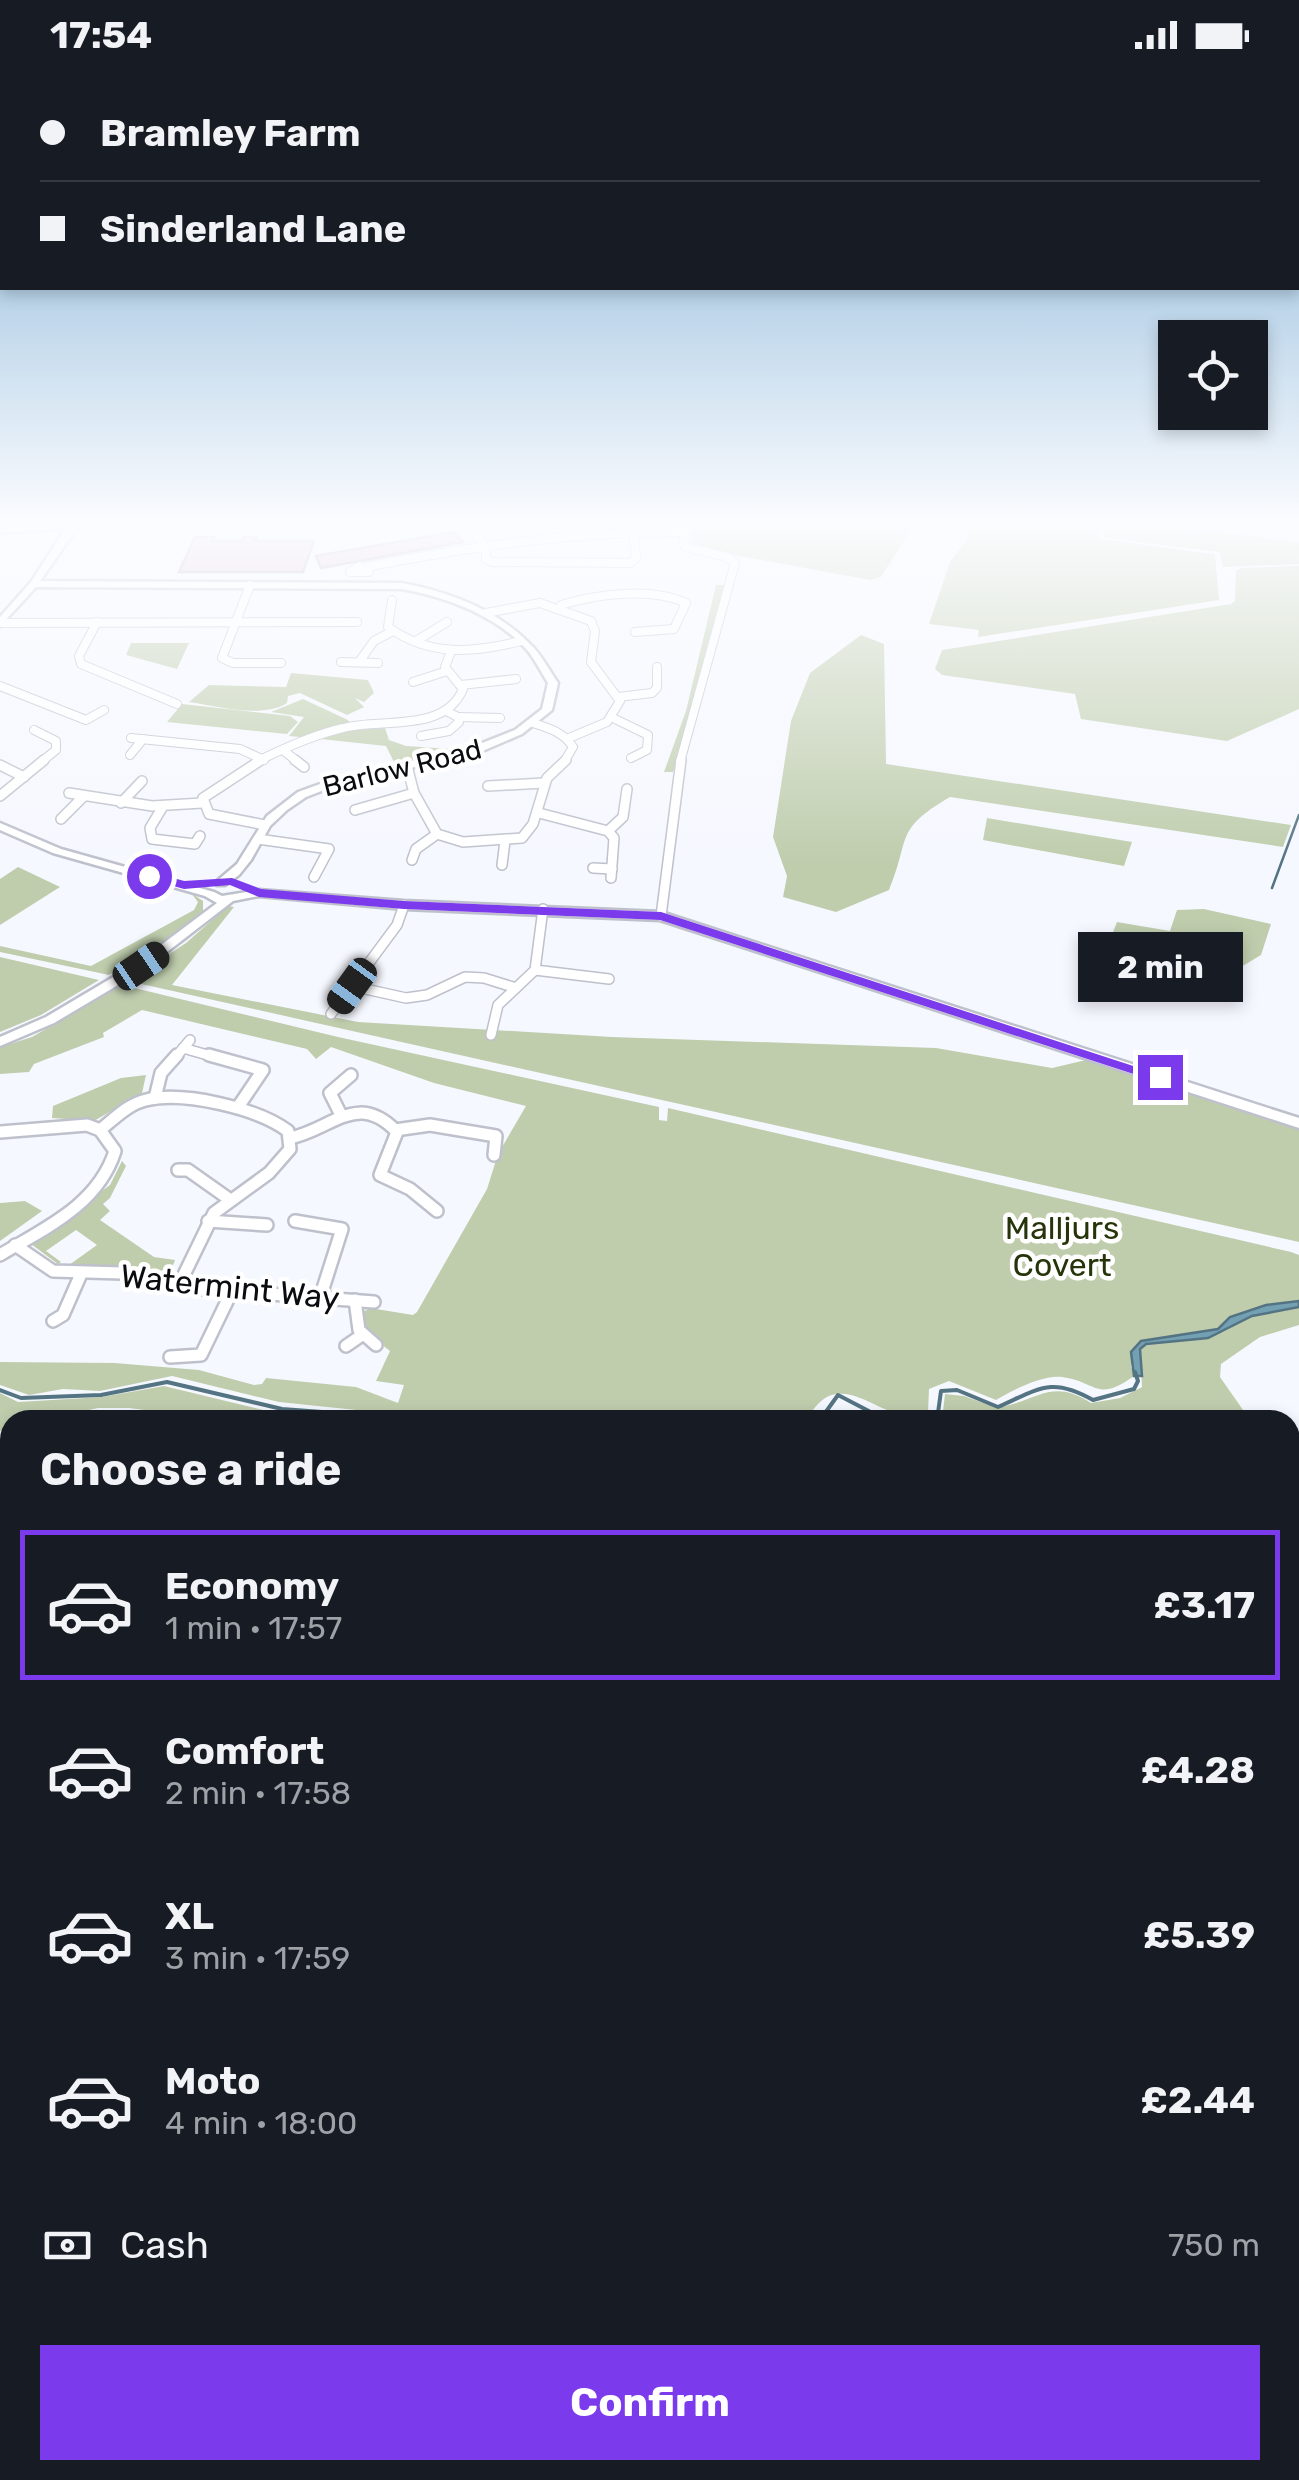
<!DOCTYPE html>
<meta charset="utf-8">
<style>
body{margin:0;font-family:Rubik,sans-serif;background:#242831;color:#f1f3f6;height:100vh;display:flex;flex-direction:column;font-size:38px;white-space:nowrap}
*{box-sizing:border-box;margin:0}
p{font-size:32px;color:#9ea1a6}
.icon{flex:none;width:55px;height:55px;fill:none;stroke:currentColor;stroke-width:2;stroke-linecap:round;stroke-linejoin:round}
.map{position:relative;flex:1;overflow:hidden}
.drawer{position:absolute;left:0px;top:1340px;width:1300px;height:1070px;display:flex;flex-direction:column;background:#171b24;border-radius:30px 30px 0 0;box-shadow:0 5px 15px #0003}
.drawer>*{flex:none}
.top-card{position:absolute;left:0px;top:0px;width:1300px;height:220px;box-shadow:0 5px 15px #0003;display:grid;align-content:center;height:220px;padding:0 40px;background:#171b24}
.buttons{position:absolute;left:1158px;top:250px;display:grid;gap:20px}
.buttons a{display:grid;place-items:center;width:110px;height:110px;border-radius:0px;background:#171b24;box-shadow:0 5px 15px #0003;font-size:50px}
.end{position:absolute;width:45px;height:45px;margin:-22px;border:12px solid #7c3aed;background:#fff;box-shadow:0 0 0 5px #fff}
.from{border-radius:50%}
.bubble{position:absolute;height:70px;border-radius:0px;background:#171b24;box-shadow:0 5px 15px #0003;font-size:32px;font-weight:700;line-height:70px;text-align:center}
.car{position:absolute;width:30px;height:60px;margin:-30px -15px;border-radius:12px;box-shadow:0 0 8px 2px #0007;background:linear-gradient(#222 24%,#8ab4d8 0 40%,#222 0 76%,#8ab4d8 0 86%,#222 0)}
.top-card b{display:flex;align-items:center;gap:35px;height:95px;font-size:38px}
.top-card b+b{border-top:2px solid #363941}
.top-card i{width:25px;height:25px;background:#f1f3f6}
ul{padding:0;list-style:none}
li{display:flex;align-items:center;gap:30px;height:150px;margin:0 20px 15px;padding:0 20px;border:5px solid transparent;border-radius:0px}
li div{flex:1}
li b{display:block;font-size:38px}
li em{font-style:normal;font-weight:700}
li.on{border-color:#7c3aed}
li>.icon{width:90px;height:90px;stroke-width:1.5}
h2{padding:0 40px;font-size:45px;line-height:120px}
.pay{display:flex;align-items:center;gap:25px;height:110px;padding:0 40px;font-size:38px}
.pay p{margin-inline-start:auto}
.action{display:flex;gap:20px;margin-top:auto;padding:20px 40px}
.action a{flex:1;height:115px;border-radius:0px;background:#7c3aed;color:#fff;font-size:40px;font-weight:700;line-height:115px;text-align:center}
.status{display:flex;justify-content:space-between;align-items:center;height:70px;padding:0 50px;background:#171b24;direction:ltr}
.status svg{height:28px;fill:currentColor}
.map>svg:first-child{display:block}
.green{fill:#bfcdad}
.water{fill:#74a0b4;stroke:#547483;stroke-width:2.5}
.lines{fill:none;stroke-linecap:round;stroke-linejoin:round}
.stream-far1{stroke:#547483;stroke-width:2.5}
.stream{stroke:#547483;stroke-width:4}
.building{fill:#ddb9d6;stroke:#ada3ab;stroke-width:2.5}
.street-far4-casing{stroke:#bec1cc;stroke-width:10}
.street-far3-casing{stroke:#bec1cc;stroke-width:12}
.street-far2-casing{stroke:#bec1cc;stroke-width:16}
.street-far1-casing{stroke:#bec1cc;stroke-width:19}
.street-casing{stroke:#bec1cc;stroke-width:22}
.secondary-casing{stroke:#bec1cc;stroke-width:5}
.street-far4{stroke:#fff;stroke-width:8}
.street-far3{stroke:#fff;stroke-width:9}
.street-far2{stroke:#fff;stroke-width:11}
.street-far1{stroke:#fff;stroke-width:14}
.street{stroke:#fff;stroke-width:18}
.secondary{fill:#fff;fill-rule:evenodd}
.route{fill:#7c3aed}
.labels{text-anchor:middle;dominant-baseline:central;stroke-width:9;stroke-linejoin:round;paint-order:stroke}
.far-street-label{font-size:28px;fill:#0b0c10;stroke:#fff}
.park-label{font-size:32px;fill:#263509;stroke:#fff}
.street-label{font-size:32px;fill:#0b0c10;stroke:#fff}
</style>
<div class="status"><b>17:54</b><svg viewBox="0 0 49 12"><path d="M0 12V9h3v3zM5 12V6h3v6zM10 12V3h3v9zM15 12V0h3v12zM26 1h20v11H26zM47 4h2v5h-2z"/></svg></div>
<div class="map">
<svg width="1299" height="2410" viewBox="0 0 1299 2410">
<rect width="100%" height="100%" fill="#f6f8ff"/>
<g class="green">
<path d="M 695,455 L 914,455 L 881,507 L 870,510 L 697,478 L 690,471 Z"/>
<path d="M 969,455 L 1098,455 L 1100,469 L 1212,484 L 1215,485 L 1219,530 L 978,567 L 979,560 L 929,554 L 950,492 L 967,469 Z"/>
<path d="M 1163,455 L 1299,472 L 1299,494 L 1223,497 L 1220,482 L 1105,468 L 1104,455 Z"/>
<path d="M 1299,496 L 1299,639 L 1227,671 L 1081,649 L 1075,624 L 942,605 L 935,599 L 942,580 L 1231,534 L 1235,531 L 1236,501 L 1241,498 Z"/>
<path d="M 716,515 L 726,515 L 673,702 L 664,702 L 686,641 Z"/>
<path d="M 861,565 L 884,574 L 886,694 L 1291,755 L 1283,777 L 950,727 C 893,760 911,768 889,820 L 836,842 L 783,827 L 787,806 L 773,767 L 791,651 L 810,603 Z"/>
<path d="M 131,573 L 189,573 L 177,599 L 126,585 Z"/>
<path d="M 291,603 L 368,610 L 374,623 L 364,632 L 355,628 L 364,637 L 347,645 L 300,623 L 288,626 L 287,633 C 262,649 217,636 189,632 L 209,615 L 286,617 Z"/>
<path d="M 303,629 L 348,650 L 349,652 L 311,668 L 289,666 L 304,647 L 271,642 Z"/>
<path d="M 182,634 L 290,646 L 298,652 L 287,664 L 167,652 Z"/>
<path d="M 385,658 L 389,670 L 406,676 L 466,680 L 396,696 L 386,676 L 321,669 L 351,660 Z"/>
<path d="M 987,748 L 1132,772 L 1124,796 L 983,770 Z"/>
<path d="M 18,797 L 60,817 L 0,855 L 0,809 Z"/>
<path d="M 191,823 L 203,831 L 203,841 L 171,866 L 109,905 L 0,882 L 0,876 L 91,896 L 194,840 L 198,832 Z"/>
<path d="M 228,836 L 234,837 L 172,915 L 358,952 L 612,967 L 936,978 L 1052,998 L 1086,990 L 1299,1060 L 1299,1172 L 128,911 L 186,873 Z"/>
<path d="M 1204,839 L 1271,854 L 1261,885 L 1241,897 L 1242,914 L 1104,885 L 1117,852 L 1170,861 L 1177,840 Z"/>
<path d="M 0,887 L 99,910 L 41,945 L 0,962 Z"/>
<path d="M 122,915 L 338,967 L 659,1037 L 659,1050 L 667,1051 L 668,1038 L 1291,1182 L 1299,1185 L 1299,1231 L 1266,1235 L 1231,1247 L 1218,1259 L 1141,1271 L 1131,1296 L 1134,1306 C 1096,1333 1098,1312 1062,1307 C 1042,1305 1013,1320 996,1330 L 949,1311 L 929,1319 L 928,1343 L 923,1349 C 877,1350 838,1291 807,1350 L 392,1350 L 366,1341 L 279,1332 L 172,1306 L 100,1321 L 63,1319 L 29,1325 L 0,1315 L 0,1292 L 115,1293 L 199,1300 L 254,1315 L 262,1314 L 266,1308 L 356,1317 L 398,1333 L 404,1315 L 376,1311 L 390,1281 L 364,1261 L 363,1242 L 370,1238 L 413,1245 L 417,1242 L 487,1119 L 498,1084 L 526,1036 L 434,1013 L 331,977 L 316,989 L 307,979 L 142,940 L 103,963 L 104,967 L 34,994 L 29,1002 L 0,1004 L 0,977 L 32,967 Z"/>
<path d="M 146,1005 L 142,1023 L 94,1051 L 52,1048 L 53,1036 L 121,1008 Z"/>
<path d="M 122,1091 L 126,1096 L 110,1128 L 103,1134 L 110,1141 L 100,1150 L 154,1187 L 175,1190 L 169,1206 L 125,1195 L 69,1195 L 97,1175 L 76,1160 L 46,1181 L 61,1192 L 58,1194 L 31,1174 L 110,1115 Z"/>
<path d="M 25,1131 L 42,1141 L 0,1171 L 0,1133 Z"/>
<path d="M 1299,1237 L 1299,1255 L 1260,1267 L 1221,1294 L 1220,1307 L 1250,1350 L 942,1350 L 945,1324 L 964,1326 L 997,1338 C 1037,1331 1052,1307 1091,1333 L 1120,1328 L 1142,1317 L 1140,1279 L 1146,1274 L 1225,1261 L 1252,1246 Z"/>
<path d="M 164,1316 L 284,1345 L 343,1350 L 220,1350 L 129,1338 L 98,1338 L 44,1350 L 10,1350 L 10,1359 L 0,1361 L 0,1323 L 18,1332 L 102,1327 Z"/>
<path d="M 10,1727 L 10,1902 L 0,1903 L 0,1730 Z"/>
<path d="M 1290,1738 L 1299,1740 L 1299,2410 L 0,2410 L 0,2321 L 10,2294 L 10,2400 L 1290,2400 Z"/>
</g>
<g class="water">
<path d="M 1299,1231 L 1299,1237 L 1252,1246 L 1208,1268 L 1146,1274 L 1140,1279 L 1142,1306 L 1134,1306 L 1131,1282 L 1141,1271 L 1218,1259 L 1230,1247 L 1266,1235 Z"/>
<path d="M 1299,2046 L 1299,2269 L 1290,2265 L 1290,2050 Z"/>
<path d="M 1290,2283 L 1299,2288 L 1299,2410 L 1268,2410 L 1268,2400 L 1290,2400 Z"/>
<path d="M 1021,2400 L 1220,2400 L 1221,2410 L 1022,2410 Z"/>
</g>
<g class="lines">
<path class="stream-far1" d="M 1272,818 L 1299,745"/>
<g class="stream">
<path d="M 0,1320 L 21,1328 L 101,1325 L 167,1312 L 282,1339 L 362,1345 L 376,1350"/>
<path d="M 820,1350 L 838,1325 L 886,1350"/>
<path d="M 937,1350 L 941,1321 L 957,1320 L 998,1337 C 1039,1319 1051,1306 1093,1330 L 1134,1319 L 1138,1311 L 1135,1302"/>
</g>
</g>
<g class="building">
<path d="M 454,462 L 463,472 L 321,498 L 316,486 Z"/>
<path d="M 195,467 L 215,467 L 212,471 L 243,471 L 244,467 L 257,467 L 255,471 L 314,471 L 303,502 L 179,502 Z"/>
</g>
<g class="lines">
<g class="street-far4-casing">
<g id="street-far4">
<path d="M 471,455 L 486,480 L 486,489 L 492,492 L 630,493 L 636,488 L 633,461"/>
<path d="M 360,496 L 369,502 L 350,502 Z"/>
<path d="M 366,497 C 473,476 577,461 686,462"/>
<path d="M 250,515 L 222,588 L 233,593 L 281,593"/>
<path d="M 392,530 L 388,557 C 430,587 473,583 521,571"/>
<path d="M 561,535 C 597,524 651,517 686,533 L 674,559 L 635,562"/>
<path d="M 486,543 L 540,533 L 591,551 L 595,561 L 591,592 L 620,631 L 607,652 L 569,668"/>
<path d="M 97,552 L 79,586 L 81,594 L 177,634"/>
<path d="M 1,553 L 357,552"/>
<path d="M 416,571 L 447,552"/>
<path d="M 341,592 L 378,593"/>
<path d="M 359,592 L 374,571 L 393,561"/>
<path d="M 413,612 L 447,601"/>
<path d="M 461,615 L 516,609"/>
<path d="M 0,616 L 86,650 L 104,640"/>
<path d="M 618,627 L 652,623 L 657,618 L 657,597"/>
<path d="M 458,647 L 500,648"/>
<path d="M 613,648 L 648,665 L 647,680 L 631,688"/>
<path d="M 533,653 C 549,658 563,662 573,677 L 564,692"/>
<path d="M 34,660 L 56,671 L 56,680 L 41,692"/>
<path d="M 421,666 L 449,661 L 459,652 L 458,647 L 446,641"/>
<path d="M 131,668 L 240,679 L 264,690"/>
<path d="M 284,681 L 298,692"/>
<path d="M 130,685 L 143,669"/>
<path d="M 256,692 C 284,678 313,665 343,658 C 381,648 445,663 463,619 L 445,597 L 450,584"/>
<path d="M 680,692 L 735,493 L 727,487 L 685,477 L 683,471 L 689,455"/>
</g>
</g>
<g class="street-far3-casing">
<g id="street-far3">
<path d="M 261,690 L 203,728 L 209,744 L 265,755"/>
<path d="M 295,690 L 304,697"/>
<path d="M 0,695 L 24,707"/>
<path d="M 407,696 L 414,723 L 437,764 L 463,772 L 522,768 L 533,754 L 547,708 L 566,690"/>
<path d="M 488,716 L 544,713"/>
<path d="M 69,723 L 152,736 L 202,733"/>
<path d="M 0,726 L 44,690"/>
<path d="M 121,733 L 142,711"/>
<path d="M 162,738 L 150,758 L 152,769 L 195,774 L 200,766"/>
<path d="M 355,740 L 414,723"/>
<path d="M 539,743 L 608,761 L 614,768 L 611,808"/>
<path d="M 61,749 L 84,726"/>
<path d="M 608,761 L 623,747 L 627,719"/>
<path d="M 258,769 L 329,779 L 314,807"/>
<path d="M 412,790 L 416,779 L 437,764"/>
<path d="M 502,795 L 505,771"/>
<path d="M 593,798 L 612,799"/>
<path d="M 661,846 L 681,690"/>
<path d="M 535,900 L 609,909"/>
<path d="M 352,916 L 406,928 L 427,925 L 465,907 L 484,908 L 516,918"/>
<path d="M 331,944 L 397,855 L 404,835"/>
<path d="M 491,965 L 498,935 L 535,900 L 543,839"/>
<path d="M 183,978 L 218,988"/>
<path d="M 175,988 L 190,970"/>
</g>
</g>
<g class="street-far2-casing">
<g id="street-far2">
<path d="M 209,985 L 263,1000 L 238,1037"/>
<path d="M 155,1028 L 161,1003 L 177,985"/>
<path d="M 340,1043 L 330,1023 L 351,1005"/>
<path d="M 100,1060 C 114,1049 128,1034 146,1030 C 183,1021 257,1038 288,1061 L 290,1079 L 269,1103 L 214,1143 L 178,1217"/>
<path d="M 395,1060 L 430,1055 L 496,1066 L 494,1085"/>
<path d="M 0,1062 L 87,1055 L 100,1060 L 115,1081 C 98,1135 45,1158 0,1185"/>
<path d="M 290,1068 C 331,1060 357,1020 397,1062 L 380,1105 L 410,1119 L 437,1141"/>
<path d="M 178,1100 L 188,1100 L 229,1129"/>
<path d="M 208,1151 L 267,1155"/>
<path d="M 295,1151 L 342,1159 L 320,1228"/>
<path d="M 15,1175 L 53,1201 L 122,1203 L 178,1217 L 374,1232"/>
<path d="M 355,1230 L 359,1260 L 376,1275"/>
<path d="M 53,1251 L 63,1245 L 81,1204"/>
<path d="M 346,1276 L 362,1265"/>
<path d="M 170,1287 L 201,1285 L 232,1221"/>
</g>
</g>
<g class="street-far1-casing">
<g id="street-far1">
<path d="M 0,1427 L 10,1429"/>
<path d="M 0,1570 L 10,1565"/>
<path d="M 0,1725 L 10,1722"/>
</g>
</g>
<g class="street-casing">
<path id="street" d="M 0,2155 L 10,2151"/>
</g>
<g class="secondary-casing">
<g id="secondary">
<path d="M 38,455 L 79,455 L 40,511 L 402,513 C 449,522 496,539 530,574 C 541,584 549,600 558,613 L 552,640 L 522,664 L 480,682 L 337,715 L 306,727 L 287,740 L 270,756 L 251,790 L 239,805 L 225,815 L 217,815 L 217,811 L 237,794 L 267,746 L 298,722 L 331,710 L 472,677 L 515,660 L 542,639 L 548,613 C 541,602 535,589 527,580 C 496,545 446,527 402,519 L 36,517 L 0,556 L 0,547 L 31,512 L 66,458 L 0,463 L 0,459 Z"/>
<path d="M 0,753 L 61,779 L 214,822 L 222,826 L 259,820 L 404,831 L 661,842 L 1299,1048 L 1299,1058 L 660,850 L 404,839 L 259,826 L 233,831 L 145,899 L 54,953 L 0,976 L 0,967 L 46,947 L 137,893 L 217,833 L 205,826 L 53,783 L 0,760 Z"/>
</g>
</g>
<use href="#street-far4" class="street-far4"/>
<use href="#street-far3" class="street-far3"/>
<use href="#street-far2" class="street-far2"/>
<use href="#street-far1" class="street-far1"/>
<use href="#street" class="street"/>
<use href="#secondary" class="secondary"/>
</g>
<linearGradient id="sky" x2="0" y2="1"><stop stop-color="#79acd3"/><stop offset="0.57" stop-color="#fbfcff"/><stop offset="1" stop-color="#fbfcff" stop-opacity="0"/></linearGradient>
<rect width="1299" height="793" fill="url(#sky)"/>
<path class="route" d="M 149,802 L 184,811 L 232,808 L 261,819 L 404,831 L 661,842 L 1167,1007 L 1155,1011 L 660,850 L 404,839 L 259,827 L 230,815 L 184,819 L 145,808 Z"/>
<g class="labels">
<g class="far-street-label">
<text transform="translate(402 698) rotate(-14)">Barlow Road</text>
</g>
<g class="park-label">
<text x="1062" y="1158">Malljurs<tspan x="1062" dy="37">Covert</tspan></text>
</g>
<g class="street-label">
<text transform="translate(230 1217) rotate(6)">Watermint Way</text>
</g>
</g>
</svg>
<div class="buttons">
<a><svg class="icon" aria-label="locate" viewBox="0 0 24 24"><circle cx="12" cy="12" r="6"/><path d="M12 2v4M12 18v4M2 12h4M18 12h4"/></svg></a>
</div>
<i class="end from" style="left:149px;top:806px"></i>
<i class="end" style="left:1160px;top:1007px"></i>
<div class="bubble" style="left:1078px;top:862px;width:165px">2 min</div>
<i class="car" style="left:141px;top:896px;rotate:56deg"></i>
<i class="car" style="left:352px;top:916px;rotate:216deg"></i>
<div class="top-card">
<b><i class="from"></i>Bramley Farm</b>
<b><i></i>Sinderland Lane</b>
</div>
<section class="drawer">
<h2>Choose a ride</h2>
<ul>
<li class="on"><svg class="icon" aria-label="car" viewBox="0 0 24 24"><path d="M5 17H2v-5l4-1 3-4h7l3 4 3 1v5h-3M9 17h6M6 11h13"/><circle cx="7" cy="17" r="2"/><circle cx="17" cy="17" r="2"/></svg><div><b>Economy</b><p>1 min · 17:57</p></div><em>£3.17</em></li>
<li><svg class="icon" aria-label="car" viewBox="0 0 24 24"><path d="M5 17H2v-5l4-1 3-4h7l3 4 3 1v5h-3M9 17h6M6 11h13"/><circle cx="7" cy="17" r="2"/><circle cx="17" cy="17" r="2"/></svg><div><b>Comfort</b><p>2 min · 17:58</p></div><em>£4.28</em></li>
<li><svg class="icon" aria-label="car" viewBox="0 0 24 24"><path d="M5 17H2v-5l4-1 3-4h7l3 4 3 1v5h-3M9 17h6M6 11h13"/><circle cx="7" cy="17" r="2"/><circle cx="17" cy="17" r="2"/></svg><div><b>XL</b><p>3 min · 17:59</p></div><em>£5.39</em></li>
<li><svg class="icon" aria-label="car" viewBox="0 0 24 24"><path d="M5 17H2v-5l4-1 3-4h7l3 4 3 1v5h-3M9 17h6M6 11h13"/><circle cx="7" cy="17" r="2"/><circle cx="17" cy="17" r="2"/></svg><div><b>Moto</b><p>4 min · 18:00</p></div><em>£2.44</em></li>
</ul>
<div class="pay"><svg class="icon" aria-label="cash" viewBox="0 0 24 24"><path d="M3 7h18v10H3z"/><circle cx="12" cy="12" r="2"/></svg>Cash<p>750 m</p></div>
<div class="action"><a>Confirm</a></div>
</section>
</div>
